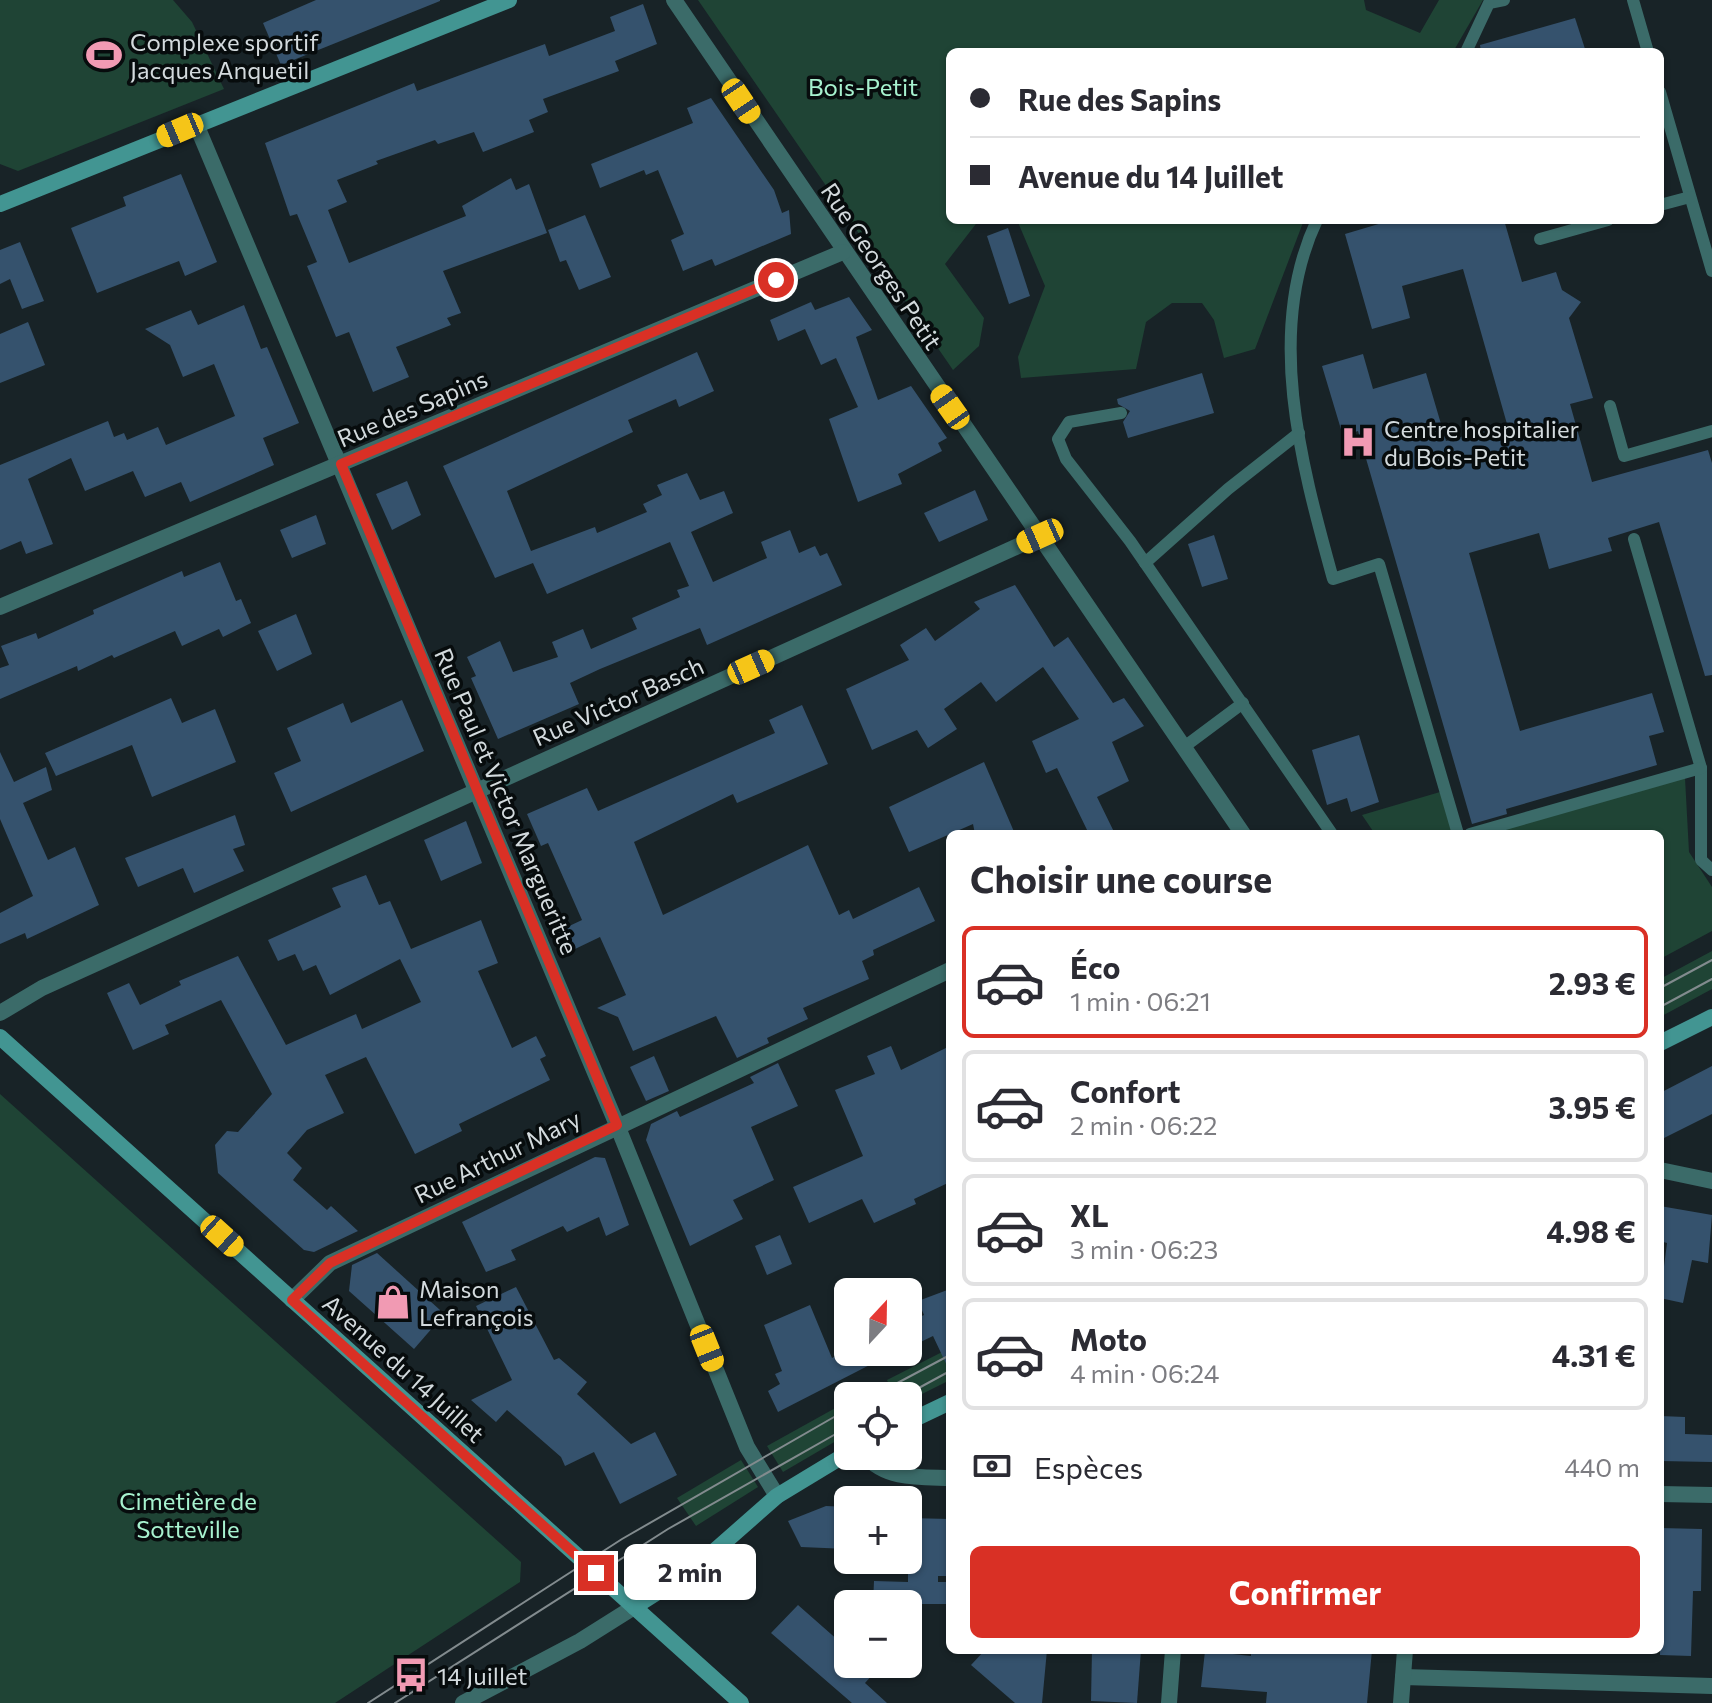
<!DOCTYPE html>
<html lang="fr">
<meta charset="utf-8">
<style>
body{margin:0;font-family:Commissioner,sans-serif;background:#f7f7f7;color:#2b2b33;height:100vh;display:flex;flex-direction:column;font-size:30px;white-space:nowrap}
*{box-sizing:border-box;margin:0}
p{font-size:26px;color:#7c7c81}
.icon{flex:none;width:44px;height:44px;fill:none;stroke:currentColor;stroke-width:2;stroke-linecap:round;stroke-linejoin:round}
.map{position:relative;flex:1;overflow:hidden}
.drawer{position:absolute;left:946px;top:830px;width:718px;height:824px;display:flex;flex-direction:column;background:#fff;border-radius:12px;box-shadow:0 2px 6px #0004}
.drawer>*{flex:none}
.top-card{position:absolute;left:946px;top:48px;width:718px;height:176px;border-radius:12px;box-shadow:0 2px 6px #0004;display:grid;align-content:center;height:176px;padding:0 24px;background:#fff}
.needle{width:52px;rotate:22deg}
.controls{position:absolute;left:834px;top:1278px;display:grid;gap:16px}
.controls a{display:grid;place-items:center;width:88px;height:88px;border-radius:12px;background:#fff;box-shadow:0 2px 6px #0004;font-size:40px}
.end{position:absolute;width:36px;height:36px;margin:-18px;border:10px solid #d93025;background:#fff;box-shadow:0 0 0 4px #fff}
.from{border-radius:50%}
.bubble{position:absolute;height:56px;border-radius:12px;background:#fff;box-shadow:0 2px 6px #0004;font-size:26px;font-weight:700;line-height:56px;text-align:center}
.car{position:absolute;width:24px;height:48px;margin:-24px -12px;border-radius:10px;box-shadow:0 0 6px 2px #0007;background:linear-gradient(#f5c518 24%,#345 0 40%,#f5c518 0 76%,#345 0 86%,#f5c518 0)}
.top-card b{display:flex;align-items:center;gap:28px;height:76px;font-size:30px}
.top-card b+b{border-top:2px solid #e1e1e2}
.top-card i{width:20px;height:20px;background:#2b2b33}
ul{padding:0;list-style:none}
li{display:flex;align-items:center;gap:24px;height:112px;margin:0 16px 12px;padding:0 8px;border:4px solid #e1e1e2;border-radius:12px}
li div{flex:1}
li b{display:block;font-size:30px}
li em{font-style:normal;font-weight:700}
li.current{border-color:#d93025}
li>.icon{width:72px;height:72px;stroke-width:1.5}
h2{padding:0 24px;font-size:36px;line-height:96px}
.pay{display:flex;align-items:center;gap:20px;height:88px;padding:0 24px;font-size:30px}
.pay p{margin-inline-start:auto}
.action{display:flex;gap:16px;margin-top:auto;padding:16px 24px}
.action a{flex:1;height:92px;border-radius:12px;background:#d93025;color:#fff;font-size:32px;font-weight:700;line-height:92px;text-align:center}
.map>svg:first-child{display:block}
.green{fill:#1f4435}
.building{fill:#35526d}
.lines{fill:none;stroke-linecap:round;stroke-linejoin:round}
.lane{stroke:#3b6b69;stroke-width:12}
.street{stroke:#3b6b69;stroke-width:16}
.secondary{stroke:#429592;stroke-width:16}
.tram{stroke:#828b8e;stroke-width:2}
.route{stroke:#d93025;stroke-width:10}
.labels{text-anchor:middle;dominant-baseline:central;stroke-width:7;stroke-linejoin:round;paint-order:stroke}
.poi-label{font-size:24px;fill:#d3dadd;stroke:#070c0d;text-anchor:start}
.park-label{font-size:24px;fill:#a7f2cf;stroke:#070c0d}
.street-label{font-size:24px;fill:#d3dadd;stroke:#070c0d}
</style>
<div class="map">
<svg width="1712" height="1703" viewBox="0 0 1712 1703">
<rect width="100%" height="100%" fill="#182327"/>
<g class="green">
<path d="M 0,0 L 173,0 L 192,22 L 224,89 L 18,171 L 0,164 Z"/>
<path d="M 698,0 L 1364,0 L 1366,10 L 1420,33 L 1439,0 L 1483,0 L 1453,52 L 950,52 L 950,220 L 979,220 L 945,264 L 984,318 L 979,346 L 953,370 Z"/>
<path d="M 1017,220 L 1304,220 L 1255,349 L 1224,358 L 1214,320 L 1202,303 L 1172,303 L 1146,322 L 1136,369 L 1021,378 L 1018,357 L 1045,286 Z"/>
<path d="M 1685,778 L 1689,852 L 1712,887 L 1712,931 L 1660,959 L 1660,834 L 1488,834 Z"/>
<path d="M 1440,792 L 1453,834 L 1375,834 L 1362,815 Z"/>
<path d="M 1712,951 L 1712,989 L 1660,1017 L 1660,979 Z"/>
<path d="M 0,1094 L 521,1562 L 520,1582 L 335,1703 L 0,1703 Z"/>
<path d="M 950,1348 L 950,1380 L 908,1401 L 908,1396 L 894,1396 L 887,1380 Z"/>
<path d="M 848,1401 L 848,1434 L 783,1472 L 767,1446 Z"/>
<path d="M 741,1460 L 758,1487 L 696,1526 L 677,1498 Z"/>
</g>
<g class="building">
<path d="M 316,0 L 440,0 L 440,1 L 281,65 L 263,23 Z"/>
<path d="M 643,4 L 657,44 L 615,61 L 619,71 L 543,99 L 548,112 L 529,120 L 534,132 L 483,152 L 474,132 L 438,144 L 435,140 L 376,161 L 378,164 L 337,180 L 347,202 L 328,210 L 349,263 L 466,216 L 462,206 L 511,178 L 516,190 L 529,184 L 547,233 L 443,271 L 461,313 L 447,318 L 451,325 L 396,347 L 409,377 L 373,392 L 349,332 L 336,337 L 307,266 L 317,262 L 297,214 L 290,216 L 265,143 L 414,83 L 417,91 L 545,44 L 549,56 L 615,31 L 610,17 Z"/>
<path d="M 1575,18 L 1586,52 L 1481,52 L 1480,45 Z"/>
<path d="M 711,98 L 774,190 L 782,213 L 789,210 L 791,234 L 715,266 L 712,259 L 683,271 L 671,240 L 684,234 L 658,170 L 646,175 L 644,170 L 600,188 L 591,164 L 693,123 L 687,108 Z"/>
<path d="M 181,174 L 217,262 L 185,276 L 179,261 L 97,293 L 71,228 L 126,206 L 123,197 Z"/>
<path d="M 585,215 L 611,277 L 579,290 L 566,260 L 560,262 L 548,230 Z"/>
<path d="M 1392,220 L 1504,220 L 1522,282 L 1556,272 L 1562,290 L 1581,302 L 1569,318 L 1593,398 L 1570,404 L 1592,482 L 1708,450 L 1712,463 L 1712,675 L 1705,676 L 1659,522 L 1608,538 L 1612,551 L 1549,569 L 1539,533 L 1469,553 L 1520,731 L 1652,693 L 1664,732 L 1649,736 L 1657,765 L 1506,809 L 1507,814 L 1472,824 L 1358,431 L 1343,436 L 1322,366 L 1363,354 L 1373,389 L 1426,373 L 1446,441 L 1507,424 L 1463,269 L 1402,286 L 1410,318 L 1372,329 L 1345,234 Z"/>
<path d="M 1008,228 L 1030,296 L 1009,304 L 987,236 Z"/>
<path d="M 20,242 L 44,301 L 22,309 L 10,279 L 0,284 L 0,250 Z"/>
<path d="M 849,297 L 872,330 L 856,337 L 878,400 L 911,386 L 947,438 L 938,443 L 942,451 L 898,474 L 902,484 L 858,502 L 829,419 L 858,407 L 836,358 L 821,365 L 805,329 L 778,341 L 770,320 L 811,302 L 815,310 Z"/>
<path d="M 244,305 L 261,349 L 267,347 L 299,423 L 263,438 L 274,465 L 190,502 L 181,482 L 145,497 L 133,471 L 85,491 L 71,458 L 28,479 L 53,544 L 26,554 L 21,541 L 0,550 L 0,465 L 108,421 L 114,437 L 124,433 L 127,440 L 158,427 L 166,445 L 235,416 L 214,364 L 183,377 L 170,345 L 145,329 L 191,310 L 198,325 Z"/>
<path d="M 28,322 L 45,365 L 0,383 L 0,334 Z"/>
<path d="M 697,352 L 714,391 L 679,407 L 676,399 L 628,420 L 633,432 L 507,491 L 531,551 L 595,527 L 597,533 L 647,512 L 643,504 L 662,495 L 657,485 L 687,473 L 700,500 L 724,491 L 733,513 L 691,532 L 713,582 L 767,558 L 761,542 L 790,530 L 799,553 L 815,546 L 820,556 L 827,553 L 842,585 L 707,645 L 700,628 L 600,669 L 570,683 L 579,704 L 498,739 L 471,678 L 476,676 L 467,657 L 500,641 L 513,672 L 558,657 L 552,642 L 583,629 L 591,649 L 637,629 L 632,618 L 680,597 L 677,590 L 689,586 L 670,542 L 547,594 L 533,563 L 495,578 L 443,466 Z"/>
<path d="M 1202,373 L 1214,413 L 1128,438 L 1123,422 L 1130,411 L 1118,404 L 1117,399 Z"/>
<path d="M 407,481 L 421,515 L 392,530 L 376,494 Z"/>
<path d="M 975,490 L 988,520 L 939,542 L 924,513 Z"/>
<path d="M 316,515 L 326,544 L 292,558 L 280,530 Z"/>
<path d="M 1214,535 L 1228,579 L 1202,587 L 1188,544 Z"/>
<path d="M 220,562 L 236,601 L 241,599 L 251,623 L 223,637 L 219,629 L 182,646 L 175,631 L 114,658 L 112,655 L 78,671 L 77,666 L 0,699 L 0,668 L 9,665 L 1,646 L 36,633 L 38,639 L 94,614 L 93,610 L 182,571 L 184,577 Z"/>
<path d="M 1015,585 L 1054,647 L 1068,637 L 1113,703 L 1124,698 L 1144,726 L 1112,742 L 1129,781 L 1097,797 L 1115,834 L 1089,834 L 1057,768 L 1046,773 L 1032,741 L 1079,719 L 1043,667 L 996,702 L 981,682 L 944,709 L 957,729 L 928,748 L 917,730 L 872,750 L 846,689 L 909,660 L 900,645 L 926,628 L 935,641 L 980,609 L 974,602 Z"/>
<path d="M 296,614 L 312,654 L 277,671 L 258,631 Z"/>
<path d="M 171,698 L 182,723 L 215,709 L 236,762 L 152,797 L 132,745 L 56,776 L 45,753 Z"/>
<path d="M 402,700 L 424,751 L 291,812 L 274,773 L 301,761 L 287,728 L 343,703 L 351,723 Z"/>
<path d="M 802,705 L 828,764 L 737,803 L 733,794 L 634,842 L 663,915 L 808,845 L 839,915 L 849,910 L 853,919 L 919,887 L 935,921 L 873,950 L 874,955 L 862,961 L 869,979 L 803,1008 L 808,1019 L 767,1038 L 769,1043 L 737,1058 L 716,1016 L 633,1051 L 618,1017 L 597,1008 L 626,995 L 600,937 L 575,949 L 565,928 L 582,920 L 548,843 L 541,846 L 527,814 L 587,788 L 598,811 L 775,733 L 769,720 Z"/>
<path d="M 1359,735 L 1379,802 L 1351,812 L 1347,798 L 1327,805 L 1312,750 Z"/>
<path d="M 0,752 L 14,782 L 46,767 L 52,790 L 23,803 L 48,860 L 75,847 L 99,905 L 27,939 L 25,933 L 0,944 L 0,913 L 33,896 L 0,819 Z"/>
<path d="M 984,762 L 1015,834 L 975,834 L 973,824 L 909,852 L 889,807 Z"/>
<path d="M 235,815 L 245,845 L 233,849 L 244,871 L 194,893 L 183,868 L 138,887 L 125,858 Z"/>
<path d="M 466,821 L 482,863 L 441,881 L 424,840 Z"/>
<path d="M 366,875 L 379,905 L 390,901 L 411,949 L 481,920 L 498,963 L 478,971 L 512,1048 L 536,1036 L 546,1056 L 540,1059 L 550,1080 L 459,1124 L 462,1131 L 415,1154 L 366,1057 L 325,1075 L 344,1113 L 307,1130 L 287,1153 L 302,1168 L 293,1180 L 327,1210 L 331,1206 L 358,1231 L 314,1252 L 304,1250 L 218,1173 L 215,1145 L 227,1131 L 238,1132 L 272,1094 L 221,1000 L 165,1025 L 169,1034 L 133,1050 L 107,993 L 129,983 L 140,1005 L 181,985 L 179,981 L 238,956 L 286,1045 L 356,1014 L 362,1029 L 421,1002 L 400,959 L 330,995 L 316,965 L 303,971 L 295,954 L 278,961 L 268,940 L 341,907 L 332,888 Z"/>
<path d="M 891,1046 L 901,1070 L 950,1046 L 950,1182 L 914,1199 L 916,1204 L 874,1223 L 862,1199 L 809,1223 L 793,1187 L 863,1156 L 835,1090 L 875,1074 L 867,1056 Z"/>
<path d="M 654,1056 L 669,1091 L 646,1101 L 630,1067 Z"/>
<path d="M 778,1063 L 798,1106 L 751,1127 L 774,1180 L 733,1200 L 743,1219 L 690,1246 L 646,1140 L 651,1124 L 677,1111 L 680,1117 L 754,1083 L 750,1077 Z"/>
<path d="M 1712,1066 L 1712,1114 L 1660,1140 L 1660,1093 Z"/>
<path d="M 595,1157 L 605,1158 L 629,1225 L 606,1236 L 599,1217 L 567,1232 L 563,1226 L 511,1250 L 516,1260 L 486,1272 L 462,1222 Z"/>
<path d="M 1660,1206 L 1712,1215 L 1708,1263 L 1692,1260 L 1683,1303 L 1660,1298 L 1667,1243 L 1660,1241 Z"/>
<path d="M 780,1235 L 792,1264 L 767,1275 L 755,1246 Z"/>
<path d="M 377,1253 L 440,1310 L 440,1319 L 414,1349 L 349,1291 L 352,1265 Z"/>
<path d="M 516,1287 L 554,1360 L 559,1358 L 587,1382 L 577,1394 L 631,1444 L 655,1432 L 677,1475 L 620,1504 L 594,1452 L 565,1466 L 561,1457 L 507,1410 L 496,1422 L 471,1400 L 512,1380 L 476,1306 Z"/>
<path d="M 950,1289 L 950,1372 L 933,1336 L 908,1348 L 908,1322 L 924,1315 L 918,1301 Z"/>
<path d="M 810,1305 L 832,1358 L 844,1352 L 895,1352 L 778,1412 L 768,1391 L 780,1384 L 775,1374 L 782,1371 L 764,1325 Z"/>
<path d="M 1660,1416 L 1685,1417 L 1685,1434 L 1712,1435 L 1712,1462 L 1660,1461 Z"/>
<path d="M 826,1506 L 848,1507 L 848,1549 L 801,1547 L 788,1521 Z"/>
<path d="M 908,1518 L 950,1519 L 948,1576 L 938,1576 L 938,1582 L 950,1582 L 950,1604 L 873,1604 L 874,1581 L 908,1582 Z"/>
<path d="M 1660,1528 L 1702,1529 L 1701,1591 L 1693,1591 L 1691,1656 L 1660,1655 Z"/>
<path d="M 798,1605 L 848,1649 L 848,1664 L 882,1664 L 865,1683 L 887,1703 L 852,1703 L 771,1633 Z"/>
<path d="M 985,1650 L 1047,1650 L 1042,1703 L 1015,1703 L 971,1665 Z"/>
<path d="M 1092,1650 L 1141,1650 L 1137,1703 L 1091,1701 Z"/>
<path d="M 1251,1650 L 1372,1650 L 1367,1703 L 1266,1703 L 1267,1692 L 1201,1687 L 1205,1651 L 1251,1656 Z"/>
</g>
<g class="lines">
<g class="lane">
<path d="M 1633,0 L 1648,52"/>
<path d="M 1466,52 L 1489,3 L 1504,0"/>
<path d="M 1660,92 L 1712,271"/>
<path d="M 1660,205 L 1690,197"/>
<path d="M 1317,220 C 1264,332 1302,466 1333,579 L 1379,564 L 1458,834"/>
<path d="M 1540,239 L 1608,220"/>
<path d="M 1610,406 L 1624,456 L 1712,431"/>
<path d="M 1121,413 L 1069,422 L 1058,439 L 1066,459 L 1130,541 L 1332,834"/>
<path d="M 1634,539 L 1701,768 L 1701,860 L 1712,870"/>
<path d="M 1145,563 L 1228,489 L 1299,433"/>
<path d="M 1184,747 L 1243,703"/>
<path d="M 1470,834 L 1701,768"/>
</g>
<g class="street">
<path d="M 674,0 L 1243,834"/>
<path d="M 196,124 L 617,1125 L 747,1447 L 777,1496"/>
<path d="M 0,607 L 843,252"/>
<path d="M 0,1013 L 42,988 L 1040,536"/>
<path d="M 1660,1170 L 1712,1181"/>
<path d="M 292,1300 L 330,1263 L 950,970"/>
<path d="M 866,1456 C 886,1480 921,1477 950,1478"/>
<path d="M 1660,1494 L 1712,1495"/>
<path d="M 1403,1677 L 1712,1686"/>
<path d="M 463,1703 L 580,1641 L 634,1607"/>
<path d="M 1169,1703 L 1173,1650"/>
<path d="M 1401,1703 L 1405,1650"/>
</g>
<g class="secondary">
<path d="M 0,204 L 509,0"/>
<path d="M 0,1037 L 741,1703"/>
<path d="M 1660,1043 L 1712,1017"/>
<path d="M 908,1422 L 950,1402"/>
<path d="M 634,1607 L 694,1569 L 777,1496 L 848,1453"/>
</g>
<g class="tram">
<path d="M 1660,988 L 1712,960"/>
<path d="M 1660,1007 L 1712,979"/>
<path d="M 873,1396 L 950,1355"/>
<path d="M 904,1396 L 950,1371"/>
<path d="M 368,1703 L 622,1539 L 848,1409"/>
<path d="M 395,1703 L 668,1529 L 848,1427"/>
</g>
</g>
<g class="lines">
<path class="route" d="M 596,1573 L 292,1300 L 330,1263 L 617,1125 L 341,464 L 776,280"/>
</g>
<defs>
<g id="stadium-bare" transform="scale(2.76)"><path d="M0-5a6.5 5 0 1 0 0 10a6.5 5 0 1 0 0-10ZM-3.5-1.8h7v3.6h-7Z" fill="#f19ab3" stroke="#070c0d" stroke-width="2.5" paint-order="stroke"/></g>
<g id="hospital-bare" transform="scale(2.76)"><path d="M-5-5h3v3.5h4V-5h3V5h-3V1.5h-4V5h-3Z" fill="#f19ab3" stroke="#070c0d" stroke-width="2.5" paint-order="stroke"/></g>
<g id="shop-bare" transform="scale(2.76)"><path d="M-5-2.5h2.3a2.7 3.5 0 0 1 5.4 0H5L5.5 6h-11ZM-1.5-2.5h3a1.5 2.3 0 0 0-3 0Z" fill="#f19ab3" stroke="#070c0d" stroke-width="2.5" paint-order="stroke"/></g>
<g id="bus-bare" transform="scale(2.76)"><path d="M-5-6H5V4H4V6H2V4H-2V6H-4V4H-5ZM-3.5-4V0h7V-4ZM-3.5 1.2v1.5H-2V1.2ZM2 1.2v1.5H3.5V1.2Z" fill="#f19ab3" stroke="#070c0d" stroke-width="2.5" paint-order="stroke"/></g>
</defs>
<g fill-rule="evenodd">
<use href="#stadium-bare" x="104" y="55"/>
<use href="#hospital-bare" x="1358" y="442"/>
<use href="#shop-bare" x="393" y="1302"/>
<use href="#bus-bare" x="411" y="1675"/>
</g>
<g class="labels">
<g class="poi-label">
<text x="130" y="41">Complexe sportif<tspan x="130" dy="28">Jacques Anquetil</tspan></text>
<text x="1384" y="428">Centre hospitalier<tspan x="1384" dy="28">du Bois-Petit</tspan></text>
<text x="419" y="1288">Maison<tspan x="419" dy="28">Lefrançois</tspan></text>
<text x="437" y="1675">14 Juillet</text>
</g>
<g class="park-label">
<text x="863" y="86">Bois-Petit</text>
<text x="188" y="1500">Cimetière de<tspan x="188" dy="28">Sotteville</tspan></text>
</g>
<g class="street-label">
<text transform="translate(882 266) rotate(56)">Rue Georges Petit</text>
<text transform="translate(412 408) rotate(-23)">Rue des Sapins</text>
<text transform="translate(618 701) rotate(-24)">Rue Victor Basch</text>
<text transform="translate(507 801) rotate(67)">Rue Paul et Victor Margueritte</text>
<text transform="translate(497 1156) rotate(-26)">Rue Arthur Mary</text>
<text transform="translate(404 1368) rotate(42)">Avenue du 14 Juillet</text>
</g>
</g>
</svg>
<div class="controls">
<a><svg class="needle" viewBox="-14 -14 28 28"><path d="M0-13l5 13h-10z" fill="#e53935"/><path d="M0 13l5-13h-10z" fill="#7c7c81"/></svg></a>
<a><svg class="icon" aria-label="locate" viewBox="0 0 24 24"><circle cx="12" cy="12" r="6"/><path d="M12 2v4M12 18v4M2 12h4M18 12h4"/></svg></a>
<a>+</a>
<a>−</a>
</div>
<i class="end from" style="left:776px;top:280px"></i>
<i class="end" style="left:596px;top:1573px"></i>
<div class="bubble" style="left:624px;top:1544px;width:132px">2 min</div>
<i class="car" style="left:741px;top:101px;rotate:146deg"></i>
<i class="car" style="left:180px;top:130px;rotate:247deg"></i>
<i class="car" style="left:950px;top:407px;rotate:325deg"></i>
<i class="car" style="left:1040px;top:536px;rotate:246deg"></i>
<i class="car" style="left:751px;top:667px;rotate:66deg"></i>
<i class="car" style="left:222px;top:1236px;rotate:132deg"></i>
<i class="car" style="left:707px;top:1348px;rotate:158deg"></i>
<div class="top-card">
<b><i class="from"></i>Rue des Sapins</b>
<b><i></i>Avenue du 14 Juillet</b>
</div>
<section class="drawer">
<h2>Choisir une course</h2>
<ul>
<li class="current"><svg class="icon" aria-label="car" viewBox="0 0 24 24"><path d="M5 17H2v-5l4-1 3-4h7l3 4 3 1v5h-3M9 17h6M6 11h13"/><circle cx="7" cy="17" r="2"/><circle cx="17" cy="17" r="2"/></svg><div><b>Éco</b><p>1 min · 06:21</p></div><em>2.93 €</em></li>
<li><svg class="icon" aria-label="car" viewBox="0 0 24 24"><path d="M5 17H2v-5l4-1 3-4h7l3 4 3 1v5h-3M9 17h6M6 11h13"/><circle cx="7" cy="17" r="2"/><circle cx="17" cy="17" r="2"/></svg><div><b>Confort</b><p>2 min · 06:22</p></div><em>3.95 €</em></li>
<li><svg class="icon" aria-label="car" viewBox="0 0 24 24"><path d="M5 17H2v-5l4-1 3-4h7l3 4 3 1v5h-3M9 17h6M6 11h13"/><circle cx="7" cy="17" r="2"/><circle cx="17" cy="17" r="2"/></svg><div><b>XL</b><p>3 min · 06:23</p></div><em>4.98 €</em></li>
<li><svg class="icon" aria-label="car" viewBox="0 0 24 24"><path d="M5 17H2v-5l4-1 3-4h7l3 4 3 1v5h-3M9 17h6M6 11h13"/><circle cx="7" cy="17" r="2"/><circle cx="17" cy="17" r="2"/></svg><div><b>Moto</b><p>4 min · 06:24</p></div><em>4.31 €</em></li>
</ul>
<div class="pay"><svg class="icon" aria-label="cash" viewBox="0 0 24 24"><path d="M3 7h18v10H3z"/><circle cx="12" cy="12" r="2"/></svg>Espèces<p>440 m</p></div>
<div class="action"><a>Confirmer</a></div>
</section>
</div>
